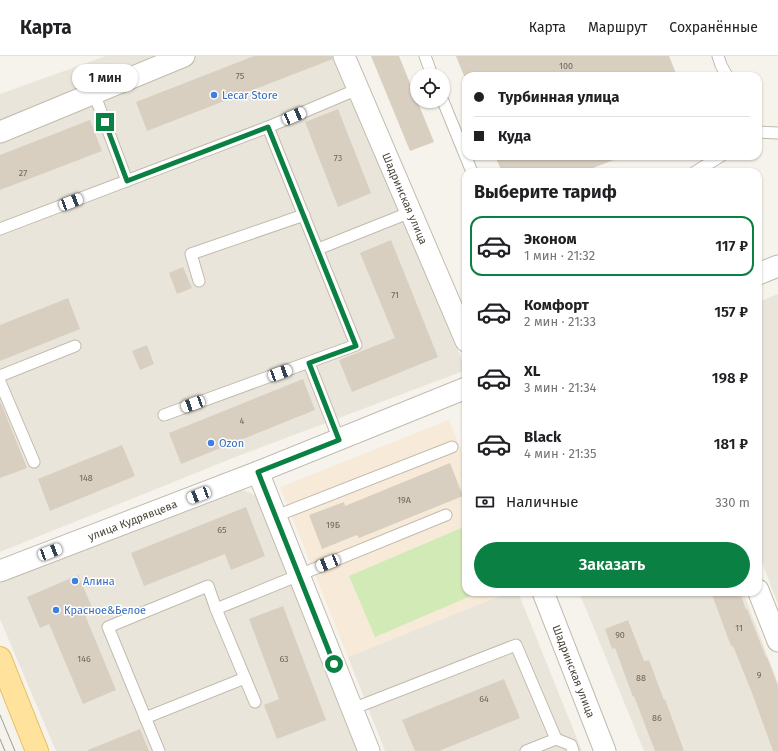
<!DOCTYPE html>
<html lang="ru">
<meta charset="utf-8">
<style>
body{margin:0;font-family:"Fira Sans",sans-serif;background:#f2f2f2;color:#202124;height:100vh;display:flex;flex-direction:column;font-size:15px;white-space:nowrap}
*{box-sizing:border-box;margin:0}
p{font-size:13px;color:#757577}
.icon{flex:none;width:22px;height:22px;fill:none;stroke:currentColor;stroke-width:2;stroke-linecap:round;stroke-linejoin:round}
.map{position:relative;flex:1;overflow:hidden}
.sheet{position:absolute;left:462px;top:112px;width:300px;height:428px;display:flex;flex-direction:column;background:#fff;border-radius:12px;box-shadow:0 1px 3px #0004}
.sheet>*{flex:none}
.banner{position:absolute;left:462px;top:16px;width:300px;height:88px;border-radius:12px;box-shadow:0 1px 3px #0004;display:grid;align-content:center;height:88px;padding:0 12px;background:#fff}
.controls{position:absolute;left:410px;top:12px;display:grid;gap:8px}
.controls a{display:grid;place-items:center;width:40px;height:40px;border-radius:50%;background:#fff;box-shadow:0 1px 3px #0004;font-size:20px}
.end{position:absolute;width:18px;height:18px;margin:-9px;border:5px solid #0b8043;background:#fff;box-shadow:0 0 0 2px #fff}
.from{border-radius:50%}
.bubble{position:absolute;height:28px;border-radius:14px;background:#fff;box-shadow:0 1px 3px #0004;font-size:13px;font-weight:600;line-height:28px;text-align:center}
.car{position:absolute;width:12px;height:24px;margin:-12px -6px;border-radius:5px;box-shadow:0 0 3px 1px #0007;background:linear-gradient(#fff 24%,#345 0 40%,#fff 0 76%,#345 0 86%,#fff 0)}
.banner b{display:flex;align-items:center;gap:14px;height:38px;font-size:15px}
.banner b+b{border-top:1px solid #e0e0e0}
.banner i{width:10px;height:10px;background:#202124}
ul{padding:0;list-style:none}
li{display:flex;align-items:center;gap:12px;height:60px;margin:0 8px 6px;padding:0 4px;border:2px solid transparent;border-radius:12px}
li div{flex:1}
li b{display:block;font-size:15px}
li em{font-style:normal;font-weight:600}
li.on{border-color:#0b8043}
li>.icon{width:36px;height:36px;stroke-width:1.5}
h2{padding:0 12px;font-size:18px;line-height:48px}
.pay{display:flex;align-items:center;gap:10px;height:44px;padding:0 12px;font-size:15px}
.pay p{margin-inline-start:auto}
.primary-button{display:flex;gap:8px;margin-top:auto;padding:8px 12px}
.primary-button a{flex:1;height:46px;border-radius:24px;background:#0b8043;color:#fff;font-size:16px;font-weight:600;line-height:46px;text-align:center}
header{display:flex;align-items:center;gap:24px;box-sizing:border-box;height:56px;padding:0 20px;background:#fff;border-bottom:1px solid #e0e0e0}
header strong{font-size:19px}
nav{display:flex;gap:22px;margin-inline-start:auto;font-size:14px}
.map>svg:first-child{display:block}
.residential{fill:#eae5da}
.commercial{fill:#f7ead8}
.green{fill:#d2eab5}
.building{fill:#d8cfc1}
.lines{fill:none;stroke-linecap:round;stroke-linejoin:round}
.service-casing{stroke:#c2bbae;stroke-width:13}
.minor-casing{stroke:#c2bbae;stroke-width:23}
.primary-casing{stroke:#e6c16a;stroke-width:24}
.service{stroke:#fff;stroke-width:11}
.minor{stroke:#fff;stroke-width:21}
.primary{stroke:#ffe39c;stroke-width:22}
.tram{stroke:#9a9a9a;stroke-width:1}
.route{stroke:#0b8043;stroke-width:5}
.shop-dot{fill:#3f7fe0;stroke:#fff;stroke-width:1.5}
.labels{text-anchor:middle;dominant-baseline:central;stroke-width:3;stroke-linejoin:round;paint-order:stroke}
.number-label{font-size:9px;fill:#6e675b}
.shop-label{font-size:11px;fill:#366cbe;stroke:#fff;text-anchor:start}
.street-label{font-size:11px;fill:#4b4439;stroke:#fff}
</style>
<header>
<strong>Карта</strong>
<nav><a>Карта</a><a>Маршрут</a><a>Сохранённые</a></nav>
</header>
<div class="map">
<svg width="778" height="695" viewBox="0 0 778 695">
<rect width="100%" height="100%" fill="#f6f3ec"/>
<g class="residential">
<path d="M 106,0 L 337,0 L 466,314 L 238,400 L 0,496 L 0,38 Z"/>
<path d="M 778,238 L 778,548 L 758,496 L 758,246 Z"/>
<path d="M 239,433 L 251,437 L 261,444 L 361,695 L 56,695 L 0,563 L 0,527 L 8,520 Z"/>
<path d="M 510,536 L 518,536 L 582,695 L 385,695 L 348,601 Z"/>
<path d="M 579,536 L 743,536 L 778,627 L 778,695 L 644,695 Z"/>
</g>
<path class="commercial" d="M 449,364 L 466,406 L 466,536 L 510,536 L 348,601 L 280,431 Z"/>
<path class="green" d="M 466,470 L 466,536 L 480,536 L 375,581 L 349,520 Z"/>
<g class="building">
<path d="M 254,0 L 332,0 L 333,3 L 147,75 L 136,46 Z"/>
<path d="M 371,0 L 399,0 L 434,86 L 410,95 Z"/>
<path d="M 456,0 L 669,0 L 677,20 L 464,20 Z"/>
<path d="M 338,53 L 371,137 L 338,151 L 305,66 Z"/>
<path d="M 90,64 L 102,95 L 0,134 L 0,99 Z"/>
<path d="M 495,100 L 621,100 L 621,101 L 583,116 L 502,116 Z"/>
<path d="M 391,184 L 438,301 L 352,336 L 339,304 L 395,282 L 360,197 Z"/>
<path d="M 183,211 L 192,232 L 177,238 L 169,217 Z"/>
<path d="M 68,242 L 80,273 L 0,305 L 0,269 Z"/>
<path d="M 147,289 L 154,308 L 140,314 L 132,295 Z"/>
<path d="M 303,323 L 315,354 L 181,408 L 169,377 Z"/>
<path d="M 0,347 L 1,347 L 27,412 L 0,422 Z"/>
<path d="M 122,389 L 135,420 L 50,455 L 38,423 Z"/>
<path d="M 450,407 L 463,440 L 359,482 L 357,479 L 322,493 L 309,459 L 344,446 L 345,450 Z"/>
<path d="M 246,451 L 265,500 L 231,514 L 225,498 L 144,530 L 131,497 Z"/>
<path d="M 78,519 L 92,551 L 83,554 L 116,634 L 83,648 L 49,568 L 40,572 L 27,541 Z"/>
<path d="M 711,536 L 740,536 L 746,554 L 747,553 L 766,601 L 767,601 L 778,630 L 778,695 L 773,695 L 752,637 L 733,590 L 731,590 Z"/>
<path d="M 283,550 L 326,664 L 277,683 L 264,649 L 279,643 L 249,563 Z"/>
<path d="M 628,564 L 644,605 L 649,604 L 664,644 L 665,643 L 684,695 L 655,695 L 634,640 L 633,641 L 615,592 L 612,593 L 605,573 Z"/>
<path d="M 504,623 L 520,662 L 439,695 L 415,695 L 402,664 Z"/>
<path d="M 140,673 L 149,695 L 88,695 L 88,694 Z"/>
</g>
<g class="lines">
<g class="service-casing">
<g id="service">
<path d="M 425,0 L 432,19"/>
<path d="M 718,0 L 721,9 L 727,20"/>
<path d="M 94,37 L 127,125"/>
<path d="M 443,45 L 472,116"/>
<path d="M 758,76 L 778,77"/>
<path d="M 695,116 L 721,100"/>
<path d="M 0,173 L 268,71 L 358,33"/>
<path d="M 318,193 L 411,156"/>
<path d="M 199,225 L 191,198 L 304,159"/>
<path d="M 309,307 L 339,384"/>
<path d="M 0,320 L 75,290"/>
<path d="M 0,326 L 34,406"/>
<path d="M 164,359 L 356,289 L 268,71"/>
<path d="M 276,460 L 452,391"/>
<path d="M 216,553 L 446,459"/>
<path d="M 352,653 L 516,589 L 556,683 L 526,695"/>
<path d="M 145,662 L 245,622"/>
<path d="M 556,683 L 571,689 L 573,695"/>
<path d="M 159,695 L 108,571 L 208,530 L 216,553 L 255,646"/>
</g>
</g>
<g class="minor-casing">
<g id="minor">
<path id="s1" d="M 344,0 L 466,285"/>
<path d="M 0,76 L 184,0"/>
<path d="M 758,218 L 778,210"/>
<path d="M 258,416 L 369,695"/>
<path id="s2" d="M 0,515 L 258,416 L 466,332"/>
<path d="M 758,534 L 778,585"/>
<path id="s3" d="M 543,536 L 605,695"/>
</g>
</g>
<g class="primary-casing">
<path id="primary" d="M 0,602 L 37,695"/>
</g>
<use href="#service" class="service"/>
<use href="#minor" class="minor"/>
<use href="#primary" class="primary"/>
<g class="tram">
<path d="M 0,659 L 15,695"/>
<path d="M 0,683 L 5,695"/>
</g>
</g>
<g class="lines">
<path class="route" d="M 105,66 L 127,125 L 268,71 L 356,290 L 309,307 L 339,384 L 258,416 L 334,608"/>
</g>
<g class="shop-dot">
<circle cx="214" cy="39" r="4"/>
<circle cx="211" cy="387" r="4"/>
<circle cx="75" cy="525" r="4"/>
<circle cx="56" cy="554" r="4"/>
</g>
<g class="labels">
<g class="number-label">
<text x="566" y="10">100</text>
<text x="240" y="20">75</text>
<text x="338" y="102">73</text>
<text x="23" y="117">27</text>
<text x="395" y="239">71</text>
<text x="242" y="365">4</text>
<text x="86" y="422">148</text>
<text x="404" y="444">19А</text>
<text x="333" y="469">19Б</text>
<text x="222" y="474">65</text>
<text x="739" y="572">11</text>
<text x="620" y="579">90</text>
<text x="84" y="603">146</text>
<text x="284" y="603">63</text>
<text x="759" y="619">9</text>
<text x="641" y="622">88</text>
<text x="484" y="643">64</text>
<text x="657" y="662">86</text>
</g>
<g class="shop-label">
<text x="222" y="39">Lecar Store</text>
<text x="219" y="387">Ozon</text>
<text x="83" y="525">Алина</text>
<text x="64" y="554">Красное&amp;Белое</text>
</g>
<g class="street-label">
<text stroke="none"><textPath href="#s1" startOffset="155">Шадринская улица</textPath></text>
<text stroke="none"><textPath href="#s2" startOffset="142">улица Кудрявцева</textPath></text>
<text stroke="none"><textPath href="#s3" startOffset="85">Шадринская улица</textPath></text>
</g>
</g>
</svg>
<div class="controls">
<a><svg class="icon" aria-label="locate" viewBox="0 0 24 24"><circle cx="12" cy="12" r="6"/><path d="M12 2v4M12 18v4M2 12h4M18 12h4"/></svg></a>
</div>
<i class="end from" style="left:334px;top:608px"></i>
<i class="end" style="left:105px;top:66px"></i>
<div class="bubble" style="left:72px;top:8px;width:66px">1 мин</div>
<i class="car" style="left:294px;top:60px;rotate:67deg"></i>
<i class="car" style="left:71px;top:146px;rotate:69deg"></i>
<i class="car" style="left:280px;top:317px;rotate:70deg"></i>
<i class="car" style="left:193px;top:348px;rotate:250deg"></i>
<i class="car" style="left:199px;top:439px;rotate:249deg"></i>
<i class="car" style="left:50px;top:496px;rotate:69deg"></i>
<i class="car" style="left:328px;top:507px;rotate:248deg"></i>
<div class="banner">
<b><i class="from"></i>Турбинная улица</b>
<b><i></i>Куда</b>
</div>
<section class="sheet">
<h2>Выберите тариф</h2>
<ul>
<li class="on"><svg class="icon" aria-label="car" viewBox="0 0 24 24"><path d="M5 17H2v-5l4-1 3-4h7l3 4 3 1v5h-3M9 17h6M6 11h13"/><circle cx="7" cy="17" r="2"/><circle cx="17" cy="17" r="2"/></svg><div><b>Эконом</b><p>1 мин · 21:32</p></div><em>117 ₽</em></li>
<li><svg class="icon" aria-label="car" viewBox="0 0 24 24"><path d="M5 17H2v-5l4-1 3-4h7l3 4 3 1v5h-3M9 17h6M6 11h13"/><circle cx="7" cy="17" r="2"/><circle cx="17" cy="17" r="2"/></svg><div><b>Комфорт</b><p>2 мин · 21:33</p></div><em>157 ₽</em></li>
<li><svg class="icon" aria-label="car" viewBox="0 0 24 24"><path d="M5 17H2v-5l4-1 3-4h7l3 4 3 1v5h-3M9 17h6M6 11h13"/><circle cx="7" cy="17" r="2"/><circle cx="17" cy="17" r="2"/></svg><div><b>XL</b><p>3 мин · 21:34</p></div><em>198 ₽</em></li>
<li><svg class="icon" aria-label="car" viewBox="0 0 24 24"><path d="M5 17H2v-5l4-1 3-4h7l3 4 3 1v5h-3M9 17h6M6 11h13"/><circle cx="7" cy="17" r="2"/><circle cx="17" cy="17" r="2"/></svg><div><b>Black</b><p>4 мин · 21:35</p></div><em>181 ₽</em></li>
</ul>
<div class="pay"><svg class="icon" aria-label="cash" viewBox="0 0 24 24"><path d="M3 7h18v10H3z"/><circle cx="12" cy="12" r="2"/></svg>Наличные<p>330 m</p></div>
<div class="primary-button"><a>Заказать</a></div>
</section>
</div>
